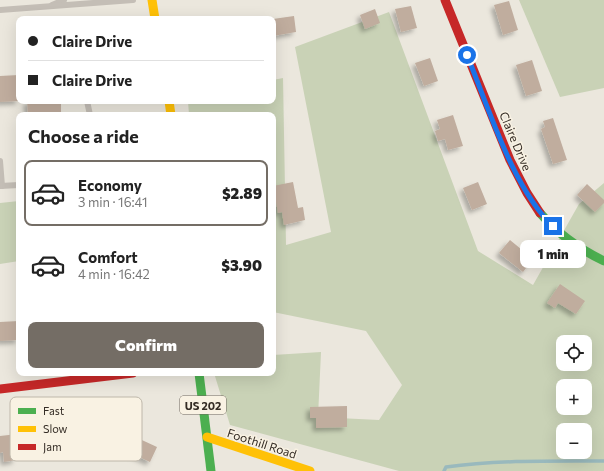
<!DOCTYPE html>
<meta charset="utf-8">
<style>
body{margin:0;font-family:Commissioner,sans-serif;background:#f2f2f2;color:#222;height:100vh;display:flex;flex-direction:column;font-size:15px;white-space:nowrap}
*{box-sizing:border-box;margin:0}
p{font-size:13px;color:#767676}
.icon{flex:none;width:22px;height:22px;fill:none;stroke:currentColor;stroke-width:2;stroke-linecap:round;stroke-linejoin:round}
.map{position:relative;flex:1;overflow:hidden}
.panel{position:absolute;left:16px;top:112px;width:260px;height:264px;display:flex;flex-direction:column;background:#fff;border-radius:8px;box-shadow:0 4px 16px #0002}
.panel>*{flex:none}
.hud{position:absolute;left:16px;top:16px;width:260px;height:88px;border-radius:8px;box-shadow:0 4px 16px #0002;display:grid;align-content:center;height:88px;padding:0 12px;background:#fff}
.fabs{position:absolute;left:556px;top:335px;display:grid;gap:8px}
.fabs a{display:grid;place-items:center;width:36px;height:36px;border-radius:8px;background:#fff;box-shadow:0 4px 16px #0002;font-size:20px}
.end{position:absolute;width:18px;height:18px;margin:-9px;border:5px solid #1a73e8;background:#fff;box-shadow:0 0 0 2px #fff}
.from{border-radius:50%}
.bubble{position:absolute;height:28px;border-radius:8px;background:#fff;box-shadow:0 4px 16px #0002;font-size:13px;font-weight:800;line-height:28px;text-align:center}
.hud b{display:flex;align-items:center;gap:14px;height:38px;font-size:15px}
.hud b+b{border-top:1px solid #e0e0e0}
.hud i{width:10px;height:10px;background:#222}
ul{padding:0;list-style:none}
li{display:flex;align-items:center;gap:12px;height:66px;margin:0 8px 6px;padding:0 4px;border:2px solid transparent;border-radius:8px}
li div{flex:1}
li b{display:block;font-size:15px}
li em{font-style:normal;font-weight:800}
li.current{border-color:#746d65}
li>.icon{width:36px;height:36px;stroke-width:1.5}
h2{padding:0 12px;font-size:18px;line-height:48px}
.button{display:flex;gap:8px;margin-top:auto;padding:8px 12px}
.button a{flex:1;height:46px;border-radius:8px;background:#746d65;color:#fff;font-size:16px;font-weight:800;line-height:46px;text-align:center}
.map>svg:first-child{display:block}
.green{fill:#c9d2b6;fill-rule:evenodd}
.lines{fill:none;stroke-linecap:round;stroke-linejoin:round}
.stream{stroke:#99b9bd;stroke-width:3.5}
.building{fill:#c0ad9e;filter:url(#shadow)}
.lane{stroke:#c4beb6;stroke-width:6}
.fast{stroke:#4caf50;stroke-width:9}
.slow{stroke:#ffc107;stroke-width:9}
.jam{stroke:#c62828;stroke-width:9}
.route{stroke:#1a73e8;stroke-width:5}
.labels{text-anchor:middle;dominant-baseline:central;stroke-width:3;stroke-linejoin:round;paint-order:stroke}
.shield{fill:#f9f2e3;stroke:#6f675e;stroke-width:1}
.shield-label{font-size:11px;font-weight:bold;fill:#342c25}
.street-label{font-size:12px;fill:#342c25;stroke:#f9f2e3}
.key{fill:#f9f2e3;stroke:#beb7aa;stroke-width:1}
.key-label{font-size:11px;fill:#342c25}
</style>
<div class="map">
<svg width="604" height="471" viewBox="0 0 604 471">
<defs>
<filter id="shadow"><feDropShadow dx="-3.5" dy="3.5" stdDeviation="2" flood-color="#0004"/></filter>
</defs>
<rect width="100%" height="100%" fill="#ebe7dd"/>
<g class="green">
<path d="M 519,0 L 604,0 L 604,88 L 560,97 Z"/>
<path d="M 389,12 L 478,251 L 533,285 L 579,204 L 604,183 L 604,471 L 399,471 L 230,425 L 214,373 L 273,373 L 273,355 L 321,352 L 318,417 L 379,420 L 402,385 L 366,331 L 273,312 L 273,115 L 189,115 L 188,101 L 273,101 L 273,80 L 283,78 L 286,245 L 331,232 L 295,47 ZM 563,342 L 585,342 L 585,364 L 563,364 ZM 563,386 L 585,386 L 585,408 L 563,408 ZM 563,430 L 585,430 L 585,452 L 563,452 Z"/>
<path d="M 19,201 L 19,261 L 0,264 L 0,203 Z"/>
</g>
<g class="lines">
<path class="stream" d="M 444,471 L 446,467 C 498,460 551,461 604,461"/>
</g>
<g class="building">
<path d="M 509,1 L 518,30 L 503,35 L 494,5 Z"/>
<path d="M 411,6 L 417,28 L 401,32 L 395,9 Z"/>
<path d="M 375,9 L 380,23 L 365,29 L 360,15 Z"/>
<path d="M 294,16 L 296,32 L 273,36 L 273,19 Z"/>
<path d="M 430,58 L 438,81 L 424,86 L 415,63 Z"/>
<path d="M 532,60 L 542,91 L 526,96 L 516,65 Z"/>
<path d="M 19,75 L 19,101 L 0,102 L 0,76 Z"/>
<path d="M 27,101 L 61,101 L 61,115 L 28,115 Z"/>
<path d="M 453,115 L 463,146 L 448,150 L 445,139 L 438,141 L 435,131 L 440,129 L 437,120 Z"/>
<path d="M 553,118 L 567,160 L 553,164 L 541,129 L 545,127 L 543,121 Z"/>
<path d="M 293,182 L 298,208 L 303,207 L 305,220 L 284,225 L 282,212 L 278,213 L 273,186 Z"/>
<path d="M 478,182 L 487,204 L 472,210 L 463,188 Z"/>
<path d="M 587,184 L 604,200 L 604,203 L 595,212 L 577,195 Z"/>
<path d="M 510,240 L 533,259 L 523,272 L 499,253 Z"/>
<path d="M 560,284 L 585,301 L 576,314 L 558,303 L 555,308 L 547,303 Z"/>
<path d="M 19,321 L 19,340 L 0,341 L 0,322 Z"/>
<path d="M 347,406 L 347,427 L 316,428 L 316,418 L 310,418 L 310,407 Z"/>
<path d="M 35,432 L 37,450 L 15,452 L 16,460 L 4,462 L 3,452 L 0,453 L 0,436 Z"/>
<path d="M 131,435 L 157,447 L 150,462 L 124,450 Z"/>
</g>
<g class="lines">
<g class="lane">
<path d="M 52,5 L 64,0"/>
<path d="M 0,10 L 133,0"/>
<path d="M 87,101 L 90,115"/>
<path d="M 0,161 L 2,186"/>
<path d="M 0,186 L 19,185"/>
</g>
<g class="fast">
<path d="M 540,213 C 558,234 579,249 604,261"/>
<path d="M 199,373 L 211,471"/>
</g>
<g class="slow">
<path d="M 152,0 L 155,19"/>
<path d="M 169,101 L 171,115"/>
<path d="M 207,437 L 310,471"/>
</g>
<g class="jam">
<path d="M 445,0 L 510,160 L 527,193 L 540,213"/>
<path d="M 0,389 L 133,373"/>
</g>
</g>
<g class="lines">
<path class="route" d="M 467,55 C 488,106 513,189 553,226"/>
</g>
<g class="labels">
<rect class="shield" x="180" y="396" width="46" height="18" rx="3"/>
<g class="shield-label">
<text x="203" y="405">US 202</text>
</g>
<g class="street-label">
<text transform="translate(516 141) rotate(67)">Claire Drive</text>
<text transform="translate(262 443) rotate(18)">Foothill Road</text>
</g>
</g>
<rect x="10" y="397" width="132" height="64" rx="6" class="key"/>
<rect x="18" y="408" width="18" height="6" fill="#4caf50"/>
<rect x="18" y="426" width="18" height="6" fill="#ffc107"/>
<rect x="18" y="444" width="18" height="6" fill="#c62828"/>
<g class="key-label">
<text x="43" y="415">Fast</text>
<text x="43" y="433">Slow</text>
<text x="43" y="451">Jam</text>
</g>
</svg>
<div class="fabs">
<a><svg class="icon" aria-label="locate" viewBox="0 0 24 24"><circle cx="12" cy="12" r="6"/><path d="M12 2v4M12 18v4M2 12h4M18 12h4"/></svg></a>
<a>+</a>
<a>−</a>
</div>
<i class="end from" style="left:467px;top:55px"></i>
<i class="end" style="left:553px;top:226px"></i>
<div class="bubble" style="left:520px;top:240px;width:66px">1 min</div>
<div class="hud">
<b><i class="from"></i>Claire Drive</b>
<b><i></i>Claire Drive</b>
</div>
<section class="panel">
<h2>Choose a ride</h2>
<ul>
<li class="current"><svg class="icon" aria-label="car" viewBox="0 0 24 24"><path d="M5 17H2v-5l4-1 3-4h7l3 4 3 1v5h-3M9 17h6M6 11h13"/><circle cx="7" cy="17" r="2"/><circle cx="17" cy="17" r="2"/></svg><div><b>Economy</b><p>3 min · 16:41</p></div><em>$2.89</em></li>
<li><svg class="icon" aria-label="car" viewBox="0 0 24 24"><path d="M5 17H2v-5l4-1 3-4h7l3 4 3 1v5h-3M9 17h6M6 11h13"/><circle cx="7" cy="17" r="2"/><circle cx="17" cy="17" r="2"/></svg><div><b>Comfort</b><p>4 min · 16:42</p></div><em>$3.90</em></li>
</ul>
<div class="button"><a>Confirm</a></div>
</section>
</div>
